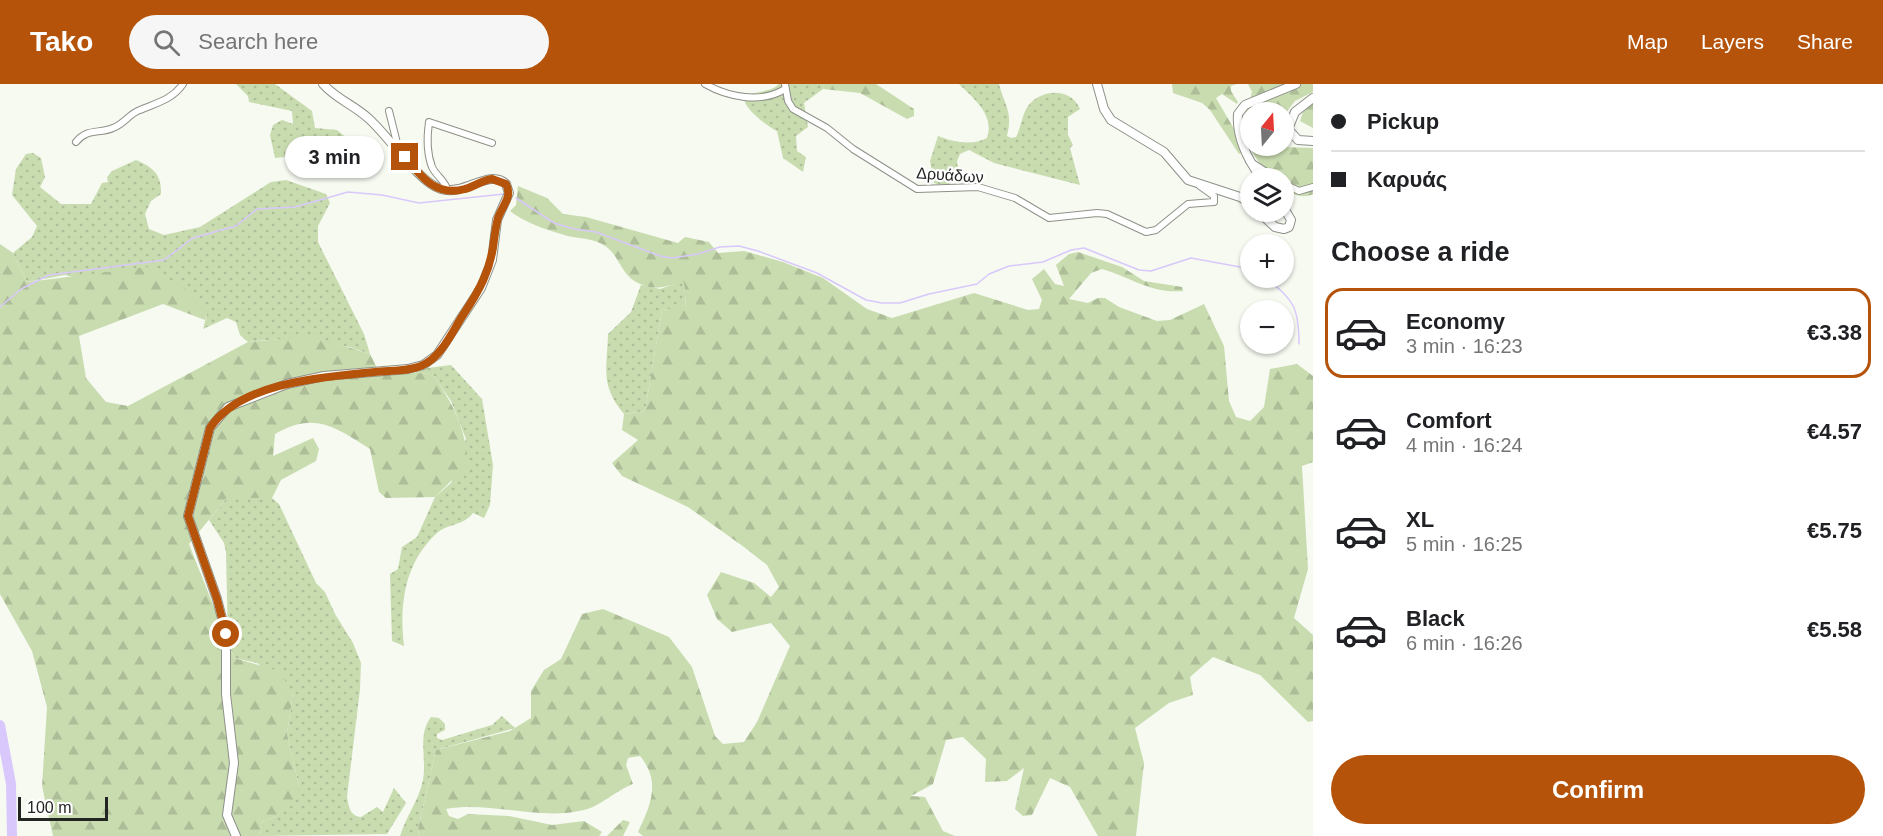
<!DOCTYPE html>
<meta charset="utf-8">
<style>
body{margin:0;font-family:Helvetica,sans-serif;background:#f6f6f6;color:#202124;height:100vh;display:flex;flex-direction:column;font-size:22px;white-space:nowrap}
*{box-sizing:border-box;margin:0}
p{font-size:20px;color:#757577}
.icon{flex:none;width:33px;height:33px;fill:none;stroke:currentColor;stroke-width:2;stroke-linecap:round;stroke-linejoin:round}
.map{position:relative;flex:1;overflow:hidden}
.sheet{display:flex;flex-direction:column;background:#fff;width:570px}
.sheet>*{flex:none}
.hud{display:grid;align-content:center;height:132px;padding:0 18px;background:#fff}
.needle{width:39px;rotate:18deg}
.controls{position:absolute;left:1240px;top:18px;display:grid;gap:12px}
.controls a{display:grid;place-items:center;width:54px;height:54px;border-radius:50%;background:#fff;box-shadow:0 2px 4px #0004;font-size:30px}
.scale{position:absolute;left:18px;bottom:15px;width:90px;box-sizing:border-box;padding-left:6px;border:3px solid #232522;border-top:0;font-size:16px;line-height:21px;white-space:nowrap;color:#232522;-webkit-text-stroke:4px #fff;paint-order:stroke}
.end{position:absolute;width:27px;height:27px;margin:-14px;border:8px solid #b45309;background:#fff;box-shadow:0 0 0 3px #fff}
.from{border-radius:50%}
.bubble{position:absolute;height:42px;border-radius:21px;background:#fff;box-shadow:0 2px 4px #0004;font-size:20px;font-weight:700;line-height:42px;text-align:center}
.hud b{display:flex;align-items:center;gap:21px;height:57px;font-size:22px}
.hud b+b{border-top:2px solid #e0e0e0}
.hud i{width:15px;height:15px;background:#202124}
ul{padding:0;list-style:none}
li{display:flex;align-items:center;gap:18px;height:90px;margin:0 12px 9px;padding:0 6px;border:3px solid transparent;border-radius:18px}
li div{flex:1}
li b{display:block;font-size:22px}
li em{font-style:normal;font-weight:700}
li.active{border-color:#b45309}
li>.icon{width:54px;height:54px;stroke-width:1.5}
h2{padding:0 18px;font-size:27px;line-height:72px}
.action{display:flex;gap:12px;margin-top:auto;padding:12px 18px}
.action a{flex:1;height:69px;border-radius:36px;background:#b45309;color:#fff;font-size:24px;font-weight:700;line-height:69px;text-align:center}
header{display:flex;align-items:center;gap:36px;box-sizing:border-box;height:84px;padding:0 30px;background:#b45309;color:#fff}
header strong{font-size:28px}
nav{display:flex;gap:33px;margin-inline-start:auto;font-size:21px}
.search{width:420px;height:54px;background:#f6f6f6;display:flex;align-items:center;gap:15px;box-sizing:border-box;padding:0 21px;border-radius:33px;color:#757577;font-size:22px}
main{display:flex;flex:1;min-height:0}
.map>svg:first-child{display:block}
.grass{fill:url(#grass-dots)}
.forest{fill:url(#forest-firs)}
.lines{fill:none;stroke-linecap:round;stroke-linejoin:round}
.stream{stroke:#d9c8fc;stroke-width:1.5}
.river{stroke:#d9c8fc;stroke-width:10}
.street-casing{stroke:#8e9189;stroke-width:8}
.secondary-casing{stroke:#8e9189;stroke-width:10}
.street{stroke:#fff;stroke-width:6}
.secondary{stroke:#fff;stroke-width:8}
.route{stroke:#b45309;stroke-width:8}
.labels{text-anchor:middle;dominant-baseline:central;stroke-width:4.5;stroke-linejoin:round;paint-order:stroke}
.street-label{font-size:16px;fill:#232522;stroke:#fff}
</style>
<header>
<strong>Tako</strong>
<div class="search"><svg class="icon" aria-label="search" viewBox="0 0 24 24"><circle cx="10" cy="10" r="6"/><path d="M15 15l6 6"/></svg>Search here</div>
<nav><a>Map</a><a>Layers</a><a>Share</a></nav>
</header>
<main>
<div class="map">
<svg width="1313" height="752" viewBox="0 0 1313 752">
<defs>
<pattern id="grass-dots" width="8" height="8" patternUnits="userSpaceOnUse" patternTransform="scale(1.5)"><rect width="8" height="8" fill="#c9dcb0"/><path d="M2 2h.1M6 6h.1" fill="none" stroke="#acbd97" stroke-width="1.8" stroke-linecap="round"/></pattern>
<pattern id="forest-firs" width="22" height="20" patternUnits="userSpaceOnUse" patternTransform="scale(1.5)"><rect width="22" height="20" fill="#c9dcb0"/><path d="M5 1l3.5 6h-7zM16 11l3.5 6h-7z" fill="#acbd97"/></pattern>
</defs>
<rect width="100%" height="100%" fill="#f6faf1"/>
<g class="grass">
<path d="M 236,0 L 275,0 L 312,27 L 315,44 L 337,46 L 348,55 L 346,66 L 275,74 L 270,51 L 273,41 L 282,36 L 293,40 L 292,27 L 249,18 L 248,12 Z"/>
<path d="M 779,0 L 824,0 L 823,5 L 804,19 L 808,43 L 796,52 L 797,67 L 806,73 L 803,88 L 783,74 L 777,47 C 767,42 744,25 744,14 C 755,6 770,9 779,0 Z"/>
<path d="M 959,0 L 999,0 C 1005,23 1013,27 1007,52 L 1011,54 L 1016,53 C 1021,44 1022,30 1028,22 C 1041,5 1071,3 1080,25 L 1068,33 L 1068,51 L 1073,61 L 1070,64 L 1080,101 L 994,79 L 969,66 L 960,70 L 957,77 L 959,93 C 951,101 945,102 934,99 L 930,77 L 938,52 C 953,58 972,62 987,54 C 995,31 974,15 959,0 Z"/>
<path d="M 33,69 L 41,74 L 45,93 L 40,103 L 61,120 L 91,120 L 102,99 L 108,98 L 107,93 L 112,87 L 136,76 C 153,83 162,91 161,110 L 151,117 L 145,130 L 149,145 L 164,151 L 200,143 L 271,98 L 286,96 L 326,110 L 330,119 L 318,142 L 318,158 L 364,250 L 370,270 C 332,255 288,253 248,258 L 240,251 L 236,238 L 227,234 L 203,245 L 207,230 L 65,191 L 27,198 L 13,169 L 32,153 L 37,142 L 12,111 L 16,85 L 26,70 Z"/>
<path d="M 684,197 L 686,224 L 662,226 L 645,327 L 624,330 C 600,301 607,286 608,250 L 631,228 L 641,201 L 660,205 Z"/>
<path d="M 451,281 L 482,315 L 493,381 L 490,421 L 484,434 L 473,429 C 463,442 449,439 437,449 C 405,478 399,520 404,562 L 392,557 L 390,490 L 398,485 L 402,463 L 417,453 L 435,413 L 451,399 L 466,355 L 451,317 L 432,289 L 411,290 L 427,284 Z"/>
<path d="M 227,414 L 272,414 L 279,420 L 316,499 L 325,508 L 335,530 L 353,559 L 361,579 L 360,605 L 347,713 C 349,723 350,732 361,733 L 377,723 L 383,728 L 394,704 L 406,719 L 387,750 L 260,752 L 262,738 L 277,732 L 299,702 L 287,650 L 293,609 L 257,579 L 234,574 L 228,558 L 226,468 L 224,459 L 209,436 Z"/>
<path d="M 502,632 L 515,644 L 436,666 L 418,745 L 419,752 L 400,752 C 406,732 419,716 423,696 C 427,674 417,651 431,633 L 439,634 L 445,640 L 445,646 L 437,650 L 437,654 L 442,656 L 492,641 Z"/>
</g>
<g class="forest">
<path d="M 824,0 L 876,0 L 914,25 L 914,32 L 907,35 L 860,9 L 823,5 Z"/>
<path d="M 1172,0 L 1237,0 L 1231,2 L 1231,7 L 1238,18 L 1237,20 L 1222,10 L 1216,14 L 1234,45 L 1242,69 L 1239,70 L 1210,26 L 1202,19 L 1173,9 Z"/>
<path d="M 1248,0 L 1313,0 L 1313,8 L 1295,17 L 1284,31 L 1284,28 L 1251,28 L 1251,62 L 1313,64 L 1313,110 C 1303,115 1292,111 1284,104 L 1284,94 L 1271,94 C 1259,79 1242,58 1244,37 C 1244,28 1250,17 1252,8 Z"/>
<path d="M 1313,19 L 1313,44 L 1300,37 L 1303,28 Z"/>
<path d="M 518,102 L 547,114 L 563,130 L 586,133 L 678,159 L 685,153 L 709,158 L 718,169 L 744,167 L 783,178 L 823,194 L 867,225 L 892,234 L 974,209 L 1028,226 L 1039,225 L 1042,216 L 1032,195 L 1044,185 L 1055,200 L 1064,202 L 1056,181 L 1069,170 L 1078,168 L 1122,183 L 1144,197 L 1182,203 L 1183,207 C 1152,210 1130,193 1102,185 L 1091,189 L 1069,215 L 1088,219 L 1098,214 L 1105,214 L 1119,223 L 1157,237 L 1170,236 L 1204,220 L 1224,262 L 1229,317 L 1236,333 L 1250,337 L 1264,323 L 1270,285 L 1297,280 L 1313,292 L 1313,378 L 1302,382 L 1308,485 L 1294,534 L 1313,551 L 1313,637 L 1308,638 L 1260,591 L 1213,573 L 1190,593 L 1193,611 L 1169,619 L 1135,644 L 1144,679 L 1136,752 L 1098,752 L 1070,703 L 1050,694 L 1032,731 L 1023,732 L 1015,725 L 1024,684 L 1007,697 L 985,698 L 986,675 L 963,653 L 946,656 L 933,700 L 911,712 L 925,713 L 943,747 L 955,752 L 643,752 L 638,748 C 651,721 661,697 640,672 L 628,674 L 626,681 L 633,700 C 617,706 599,723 584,726 C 539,737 491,717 446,725 L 449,732 L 458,735 L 468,730 L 509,732 L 552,741 L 584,737 L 602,748 L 599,752 L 419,752 L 418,745 L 436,666 L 510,647 L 531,634 L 531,607 L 544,586 L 561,575 L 582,530 L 603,525 L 669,553 L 692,583 L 715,652 L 723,660 L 744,658 L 757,638 L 790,562 L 771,539 L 732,548 L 717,535 L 707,511 L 721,488 L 754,499 L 771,513 L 779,503 L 767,481 L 744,463 L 688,423 L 622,392 L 612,379 L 638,356 L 622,346 L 624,330 L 645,327 L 662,226 L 686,223 L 684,198 C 669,201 658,207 643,201 C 619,193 621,170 602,160 C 589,153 574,155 561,150 C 544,145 524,138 510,127 L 516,121 Z"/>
<path d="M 0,160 L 13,169 L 27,198 L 148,183 L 183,203 L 207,230 L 205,236 L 163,220 L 79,252 L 86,294 L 106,318 L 128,322 L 248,258 L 312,252 L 370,270 L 380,290 L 432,289 C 452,318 466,344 468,380 L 435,413 L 386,414 L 379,408 L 370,365 C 335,343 314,327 275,350 L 273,372 L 313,354 L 319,365 L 316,377 L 281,396 L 272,414 L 227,414 L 189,460 L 234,574 L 279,587 L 293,609 L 287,650 L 299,702 L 294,720 L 277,732 L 262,738 L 260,752 L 53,752 L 42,702 L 47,623 L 32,567 L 0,510 Z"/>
<path d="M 623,736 L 630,738 L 623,752 L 607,752 Z"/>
</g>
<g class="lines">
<g class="stream">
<path d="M 516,114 L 554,139 L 574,145 L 596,148 L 660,172 L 672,174 L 698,170 L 720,163 L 739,162 L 758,167 L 817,189 L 866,216 L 882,219 L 900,219 L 929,210 L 977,200 L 989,190 L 1009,182 L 1043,178 L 1071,166 L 1084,164 L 1139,186 L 1151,187 L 1191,174 L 1251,185"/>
<path d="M 1266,194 C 1293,216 1299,222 1299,260"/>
<path d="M 0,223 L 21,205 L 49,191 L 164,176 L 193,154 L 236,142 L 257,125 L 295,123 L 348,108 L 382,111 L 419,119 L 504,110"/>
</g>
<path class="river" d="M 0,641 L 11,700 L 12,752"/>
<g class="street-casing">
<g id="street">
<path d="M 705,0 C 728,13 761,20 785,5"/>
<path d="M 785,0 L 788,17 L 793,25 L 827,44 L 853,65 L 917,105 L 978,103 L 1015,114 L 1049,134 L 1097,129 L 1107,130 L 1146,148 L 1156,146 L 1188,120 L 1214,118 L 1214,112 L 1200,102"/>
<path d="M 389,27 L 399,67"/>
<path d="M 76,58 C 87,44 99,50 113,44 C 124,40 130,29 140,26 C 156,19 172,16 183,0"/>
<path d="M 1249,77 L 1276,94"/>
<path d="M 1284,100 L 1299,107 L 1313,103"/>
<path d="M 448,107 C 445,96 436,92 432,83 C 427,70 427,52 429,38 L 492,59"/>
</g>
</g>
<g class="secondary-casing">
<g id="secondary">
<path d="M 1097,0 L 1104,25 L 1111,36 L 1164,68 L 1188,96 L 1240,113 L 1251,119"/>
<path d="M 1313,14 L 1295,28 L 1288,45 L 1298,56 L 1313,57"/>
<path d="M 1261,94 C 1248,76 1236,54 1238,30 L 1245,21 L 1296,0"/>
<path d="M 1259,128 L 1275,143 L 1284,145 L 1289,143 L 1291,136 L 1284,124"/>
<path d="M 236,752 L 227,731 L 234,679 L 226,610 L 226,550 L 217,515 L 188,432 L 210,344 L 228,323 L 287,300 L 324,292 L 408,285 L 423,281 L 437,271 L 481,204 L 492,176 L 497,136 L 509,109 L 506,100 C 489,84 465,112 441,105 C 418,98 388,51 368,34 C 354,21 336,15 323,0"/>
</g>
</g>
<use href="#street" class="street"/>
<use href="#secondary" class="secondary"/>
</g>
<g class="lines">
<path class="route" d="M 226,550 L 217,515 L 188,432 L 210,344 C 240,298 324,293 374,288 C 389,286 409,288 423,281 C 442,272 452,248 463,231 C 479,207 491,186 494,156 C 495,149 496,141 498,134 C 502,122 513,113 506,100 L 492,95 C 482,96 474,103 465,105 C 436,113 421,93 405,73"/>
</g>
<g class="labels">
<g class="street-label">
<text transform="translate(950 91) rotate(4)">Δρυάδων</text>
</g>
</g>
</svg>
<div class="controls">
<a><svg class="needle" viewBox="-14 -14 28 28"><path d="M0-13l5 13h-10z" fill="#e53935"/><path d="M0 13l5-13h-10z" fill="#757577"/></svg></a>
<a><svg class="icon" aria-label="layers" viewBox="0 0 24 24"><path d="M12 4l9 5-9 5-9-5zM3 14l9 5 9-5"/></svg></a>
<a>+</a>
<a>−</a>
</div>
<div class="scale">100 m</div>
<i class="end from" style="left:226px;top:550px"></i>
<i class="end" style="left:405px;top:73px"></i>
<div class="bubble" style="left:285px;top:52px;width:99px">3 min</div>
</div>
<section class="sheet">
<div class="hud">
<b><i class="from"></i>Pickup</b>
<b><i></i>Καρυάς</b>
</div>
<h2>Choose a ride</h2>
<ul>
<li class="active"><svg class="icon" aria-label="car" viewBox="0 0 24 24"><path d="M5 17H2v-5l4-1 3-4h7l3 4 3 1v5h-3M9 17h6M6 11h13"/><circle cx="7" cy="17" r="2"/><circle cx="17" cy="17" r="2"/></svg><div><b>Economy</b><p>3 min · 16:23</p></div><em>€3.38</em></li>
<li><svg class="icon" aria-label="car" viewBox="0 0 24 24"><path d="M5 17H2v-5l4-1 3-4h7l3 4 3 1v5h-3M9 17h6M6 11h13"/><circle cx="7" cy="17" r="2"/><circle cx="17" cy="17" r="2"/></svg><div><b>Comfort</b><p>4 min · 16:24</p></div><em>€4.57</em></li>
<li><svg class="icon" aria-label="car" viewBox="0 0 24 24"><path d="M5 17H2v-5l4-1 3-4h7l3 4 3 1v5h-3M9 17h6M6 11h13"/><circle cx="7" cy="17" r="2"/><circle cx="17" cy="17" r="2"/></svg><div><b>XL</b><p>5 min · 16:25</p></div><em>€5.75</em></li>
<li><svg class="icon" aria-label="car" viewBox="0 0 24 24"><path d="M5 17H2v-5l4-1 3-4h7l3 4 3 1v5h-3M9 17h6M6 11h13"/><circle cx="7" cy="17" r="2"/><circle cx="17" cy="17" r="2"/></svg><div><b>Black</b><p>6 min · 16:26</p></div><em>€5.58</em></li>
</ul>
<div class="action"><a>Confirm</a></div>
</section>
</main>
